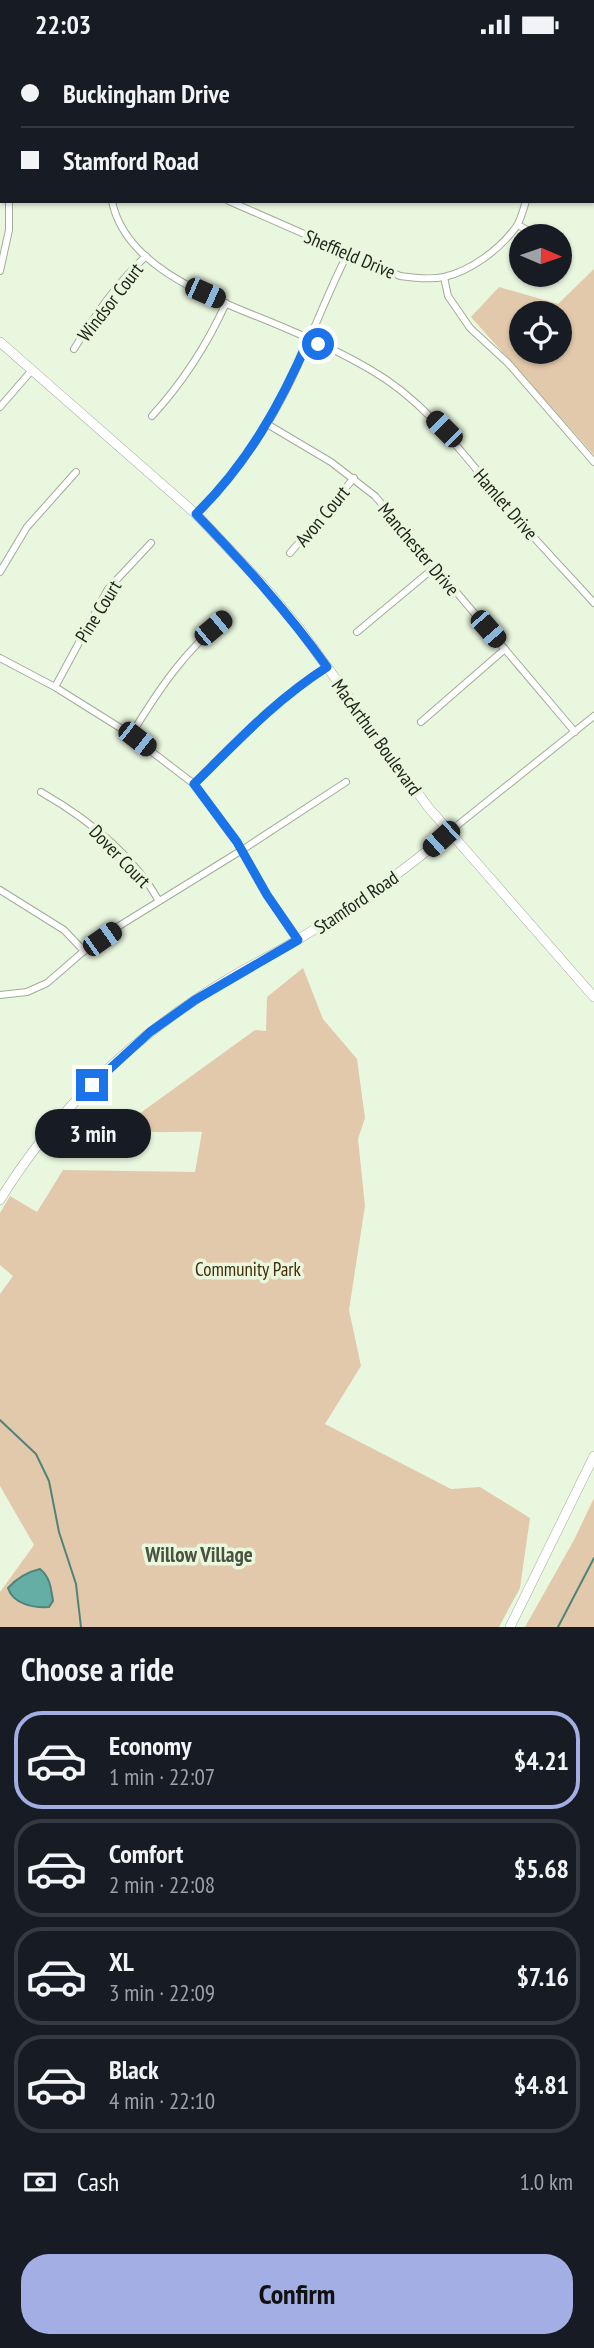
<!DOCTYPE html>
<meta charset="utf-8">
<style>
body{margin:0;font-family:"PT Sans Narrow",sans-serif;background:#20242c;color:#f1f3f6;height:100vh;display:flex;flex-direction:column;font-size:26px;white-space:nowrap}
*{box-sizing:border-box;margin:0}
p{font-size:23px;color:#9ea1a6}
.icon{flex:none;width:38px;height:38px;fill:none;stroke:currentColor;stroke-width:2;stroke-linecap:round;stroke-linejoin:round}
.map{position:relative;height:1578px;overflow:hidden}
.details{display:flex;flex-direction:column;background:#171b24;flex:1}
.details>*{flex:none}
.banner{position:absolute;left:0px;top:0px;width:595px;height:154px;box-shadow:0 2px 5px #0004;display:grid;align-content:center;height:154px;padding:0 21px;background:#171b24}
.needle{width:46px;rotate:92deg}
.fabs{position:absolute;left:509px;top:175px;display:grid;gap:14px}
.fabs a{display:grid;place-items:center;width:63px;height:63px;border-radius:50%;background:#171b24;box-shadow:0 2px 5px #0004;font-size:35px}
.end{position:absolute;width:32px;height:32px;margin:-16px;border:9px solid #1a73e8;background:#fff;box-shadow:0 0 0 4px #fff}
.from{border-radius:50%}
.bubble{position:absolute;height:49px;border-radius:24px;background:#171b24;box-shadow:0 2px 5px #0004;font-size:23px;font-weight:800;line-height:49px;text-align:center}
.car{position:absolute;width:21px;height:42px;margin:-21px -10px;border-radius:9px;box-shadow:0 0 5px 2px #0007;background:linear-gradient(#222 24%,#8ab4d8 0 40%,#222 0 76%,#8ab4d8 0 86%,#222 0)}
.banner b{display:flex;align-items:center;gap:24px;height:66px;font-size:26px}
.banner b+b{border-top:2px solid #363941}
.banner i{width:18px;height:18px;background:#f1f3f6}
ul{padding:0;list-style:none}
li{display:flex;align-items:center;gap:21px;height:98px;margin:0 14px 10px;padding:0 7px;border:4px solid #363941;border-radius:28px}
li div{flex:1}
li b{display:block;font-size:26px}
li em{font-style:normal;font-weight:800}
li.selected{border-color:#a2aee4}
li>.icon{width:63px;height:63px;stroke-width:1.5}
h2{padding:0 21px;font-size:32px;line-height:84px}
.pay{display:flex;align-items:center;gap:18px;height:77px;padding:0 21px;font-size:26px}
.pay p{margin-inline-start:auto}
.cta{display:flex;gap:14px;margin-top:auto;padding:14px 21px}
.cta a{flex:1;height:80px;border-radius:28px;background:#a2aee4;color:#111;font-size:28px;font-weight:800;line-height:80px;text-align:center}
.status{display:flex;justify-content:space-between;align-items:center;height:49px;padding:0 35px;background:#171b24;direction:ltr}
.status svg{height:19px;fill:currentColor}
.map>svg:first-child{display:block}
.green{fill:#e2c9ab;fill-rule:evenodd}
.water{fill:#64aea5;stroke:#4f847b;stroke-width:2}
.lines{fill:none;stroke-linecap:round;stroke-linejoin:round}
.stream{stroke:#4f847b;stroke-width:2}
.street-casing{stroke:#a1ad97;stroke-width:8}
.secondary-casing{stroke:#a1ad97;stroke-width:10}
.street{stroke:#fff;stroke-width:6}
.secondary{stroke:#fff;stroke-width:9}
.route{stroke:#1a73e8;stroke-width:9}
.labels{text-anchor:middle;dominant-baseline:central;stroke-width:7;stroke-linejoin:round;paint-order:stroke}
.street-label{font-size:19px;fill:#1d2219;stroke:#eaf7df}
.park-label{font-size:19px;fill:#452c04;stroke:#eaf7df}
.neighbourhood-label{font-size:21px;font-weight:bold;fill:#48523f;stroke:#eaf7df}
</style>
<div class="status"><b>22:03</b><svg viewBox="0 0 49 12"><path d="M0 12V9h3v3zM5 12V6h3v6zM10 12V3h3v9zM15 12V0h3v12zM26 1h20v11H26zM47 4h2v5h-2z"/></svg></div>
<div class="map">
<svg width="594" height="1578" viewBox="0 0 594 1578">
<rect width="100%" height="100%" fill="#eaf7df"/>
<g class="green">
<path d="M 594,220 L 594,406 L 471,268 L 499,238 L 558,255 ZM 522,264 L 560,264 L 560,303 L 522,303 Z"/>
<path d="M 303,919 L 323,970 L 357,1010 L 365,1069 L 358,1090 L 365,1157 L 349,1261 L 361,1317 L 325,1375 L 451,1440 L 480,1438 L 530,1469 L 520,1539 L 499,1578 L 0,1578 L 0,1543 L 34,1496 L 0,1437 L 0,1245 L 13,1227 L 0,1216 L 0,1164 L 10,1147 L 37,1163 L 63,1121 L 195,1123 L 202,1083 C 179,1082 141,1086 121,1078 L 255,981 L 266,982 L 267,948 Z"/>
<path d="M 594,1449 L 594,1578 L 525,1578 L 574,1491 Z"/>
</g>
<path class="water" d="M 40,1520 C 50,1528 51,1539 53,1552 L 49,1558 C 33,1559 13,1555 8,1539 C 17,1529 27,1523 40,1520 Z"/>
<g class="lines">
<g class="stream">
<path d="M 0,1371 L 36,1405 L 49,1432 L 59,1483 L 76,1535 L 81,1578"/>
<path d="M 558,1578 L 594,1509"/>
</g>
<g class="street-casing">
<g id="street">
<path d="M 39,2 L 46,0"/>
<path d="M 106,2 L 106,0"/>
<path d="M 202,2 L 202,0"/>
<path d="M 254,2 L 254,0"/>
<path d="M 535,2 L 536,0"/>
<path d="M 593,83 L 594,84"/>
<path d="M 0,93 L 2,93"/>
<path d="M 112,152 C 126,224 227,254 285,279 C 314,291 344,305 371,321 C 430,355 466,410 509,460 C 536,492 566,523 594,554"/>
<path d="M 229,152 L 400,227 C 414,229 430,231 444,228 C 471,222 500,200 516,178 C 521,171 523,161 526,152"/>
<path d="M 518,176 L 538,187"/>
<path d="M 0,222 L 9,181 L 9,152"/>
<path d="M 444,228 L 448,247 L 470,279 L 508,314 L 594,413"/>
<path d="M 74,300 C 95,266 117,234 146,207"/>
<path d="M 0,358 L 32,321"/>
<path d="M 152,367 C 183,333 207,296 226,254"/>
<path d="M 267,375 L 331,413 L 375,447 L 575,683"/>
<path d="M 196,465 C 234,427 265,384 289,335 C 310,292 326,247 348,204"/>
<path d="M 290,504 L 354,429"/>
<path d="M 0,523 L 27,478 L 76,423"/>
<path d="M 357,583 L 435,518"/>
<path d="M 0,609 L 55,638 L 122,680 L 194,735 L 237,793 L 267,846 L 297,891"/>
<path d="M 55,638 L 108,540 L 151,494"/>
<path d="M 421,673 L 505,600"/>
<path d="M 131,686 C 159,640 184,603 225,569"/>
<path d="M 194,735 C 238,692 274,652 327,618"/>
<path d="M 41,743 C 88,770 132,804 159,852"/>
<path d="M 449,783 L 594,667"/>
<path d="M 0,841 L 64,881 L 84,902"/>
<path d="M 0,946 L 27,943 L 47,934 L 84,902 L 119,877 L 242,801 L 346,733"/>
</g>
</g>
<g class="secondary-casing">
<g id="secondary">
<path d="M 0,293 L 196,465 L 263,536 L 299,579 L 428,758 L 594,948"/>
<path d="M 0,1151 C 54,1062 134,987 223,933 C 247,918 273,906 297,891 C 350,859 402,825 449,783"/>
<path d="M 510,1578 L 594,1407"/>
</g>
</g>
<use href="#street" class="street"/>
<use href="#secondary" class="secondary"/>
</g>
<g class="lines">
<path class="route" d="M 92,1036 L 150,983 L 195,951 L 298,891 L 267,846 L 237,793 L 194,735 C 239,691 273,653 327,618 C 288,563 243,514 196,465 C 247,415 281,355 309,289 L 318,295"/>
</g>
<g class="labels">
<g class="street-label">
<text transform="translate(350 205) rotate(23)">Sheffield Drive</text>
<text transform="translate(110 253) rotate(-52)">Windsor Court</text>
<text transform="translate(506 455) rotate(49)">Hamlet Drive</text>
<text transform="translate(322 467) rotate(-50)">Avon Court</text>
<text transform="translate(419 500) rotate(50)">Manchester Drive</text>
<text transform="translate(98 562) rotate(-58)">Pine Court</text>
<text transform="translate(377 688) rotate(54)">MacArthur Boulevard</text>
<text transform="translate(120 807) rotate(46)">Dover Court</text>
<text transform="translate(356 853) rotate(-34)">Stamford Road</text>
</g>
<g class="park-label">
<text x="248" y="1220">Community Park</text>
</g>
<g class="neighbourhood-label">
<text x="199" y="1505">Willow Village</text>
</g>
</g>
</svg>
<div class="fabs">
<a><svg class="needle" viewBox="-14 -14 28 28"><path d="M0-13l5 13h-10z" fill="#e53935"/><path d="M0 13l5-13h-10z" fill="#9ea1a6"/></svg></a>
<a><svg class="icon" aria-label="locate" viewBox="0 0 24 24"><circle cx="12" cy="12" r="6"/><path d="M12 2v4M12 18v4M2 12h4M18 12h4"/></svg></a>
</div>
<i class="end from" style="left:318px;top:295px"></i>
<i class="end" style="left:92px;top:1036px"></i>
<div class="bubble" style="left:35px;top:1060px;width:116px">3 min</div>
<i class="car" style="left:205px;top:244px;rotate:114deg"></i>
<i class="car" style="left:444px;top:380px;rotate:315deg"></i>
<i class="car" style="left:213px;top:579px;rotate:50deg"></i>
<i class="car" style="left:488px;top:580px;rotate:139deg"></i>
<i class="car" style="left:137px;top:690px;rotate:128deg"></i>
<i class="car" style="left:441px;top:790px;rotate:228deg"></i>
<i class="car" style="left:102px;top:890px;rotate:55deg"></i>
<div class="banner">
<b><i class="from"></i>Buckingham Drive</b>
<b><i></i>Stamford Road</b>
</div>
</div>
<section class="details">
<h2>Choose a ride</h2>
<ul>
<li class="selected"><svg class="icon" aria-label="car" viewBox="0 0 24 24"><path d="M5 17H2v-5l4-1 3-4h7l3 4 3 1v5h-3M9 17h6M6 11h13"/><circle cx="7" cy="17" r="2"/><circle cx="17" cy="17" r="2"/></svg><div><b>Economy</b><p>1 min · 22:07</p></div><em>$4.21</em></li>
<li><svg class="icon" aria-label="car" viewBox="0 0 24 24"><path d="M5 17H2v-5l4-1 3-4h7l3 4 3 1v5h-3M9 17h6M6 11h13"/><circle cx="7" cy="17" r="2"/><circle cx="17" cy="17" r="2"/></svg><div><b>Comfort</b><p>2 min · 22:08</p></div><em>$5.68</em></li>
<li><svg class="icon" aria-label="car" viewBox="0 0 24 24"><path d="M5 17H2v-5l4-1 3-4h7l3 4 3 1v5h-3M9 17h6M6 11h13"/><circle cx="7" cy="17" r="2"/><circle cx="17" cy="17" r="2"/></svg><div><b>XL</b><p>3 min · 22:09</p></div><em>$7.16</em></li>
<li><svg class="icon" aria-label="car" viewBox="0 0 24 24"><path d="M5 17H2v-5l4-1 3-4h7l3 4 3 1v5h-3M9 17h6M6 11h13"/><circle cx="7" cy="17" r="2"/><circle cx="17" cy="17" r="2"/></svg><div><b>Black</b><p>4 min · 22:10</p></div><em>$4.81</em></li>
</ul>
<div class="pay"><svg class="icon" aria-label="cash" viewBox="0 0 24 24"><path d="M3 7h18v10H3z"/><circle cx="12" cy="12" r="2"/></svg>Cash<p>1.0 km</p></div>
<div class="cta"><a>Confirm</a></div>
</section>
